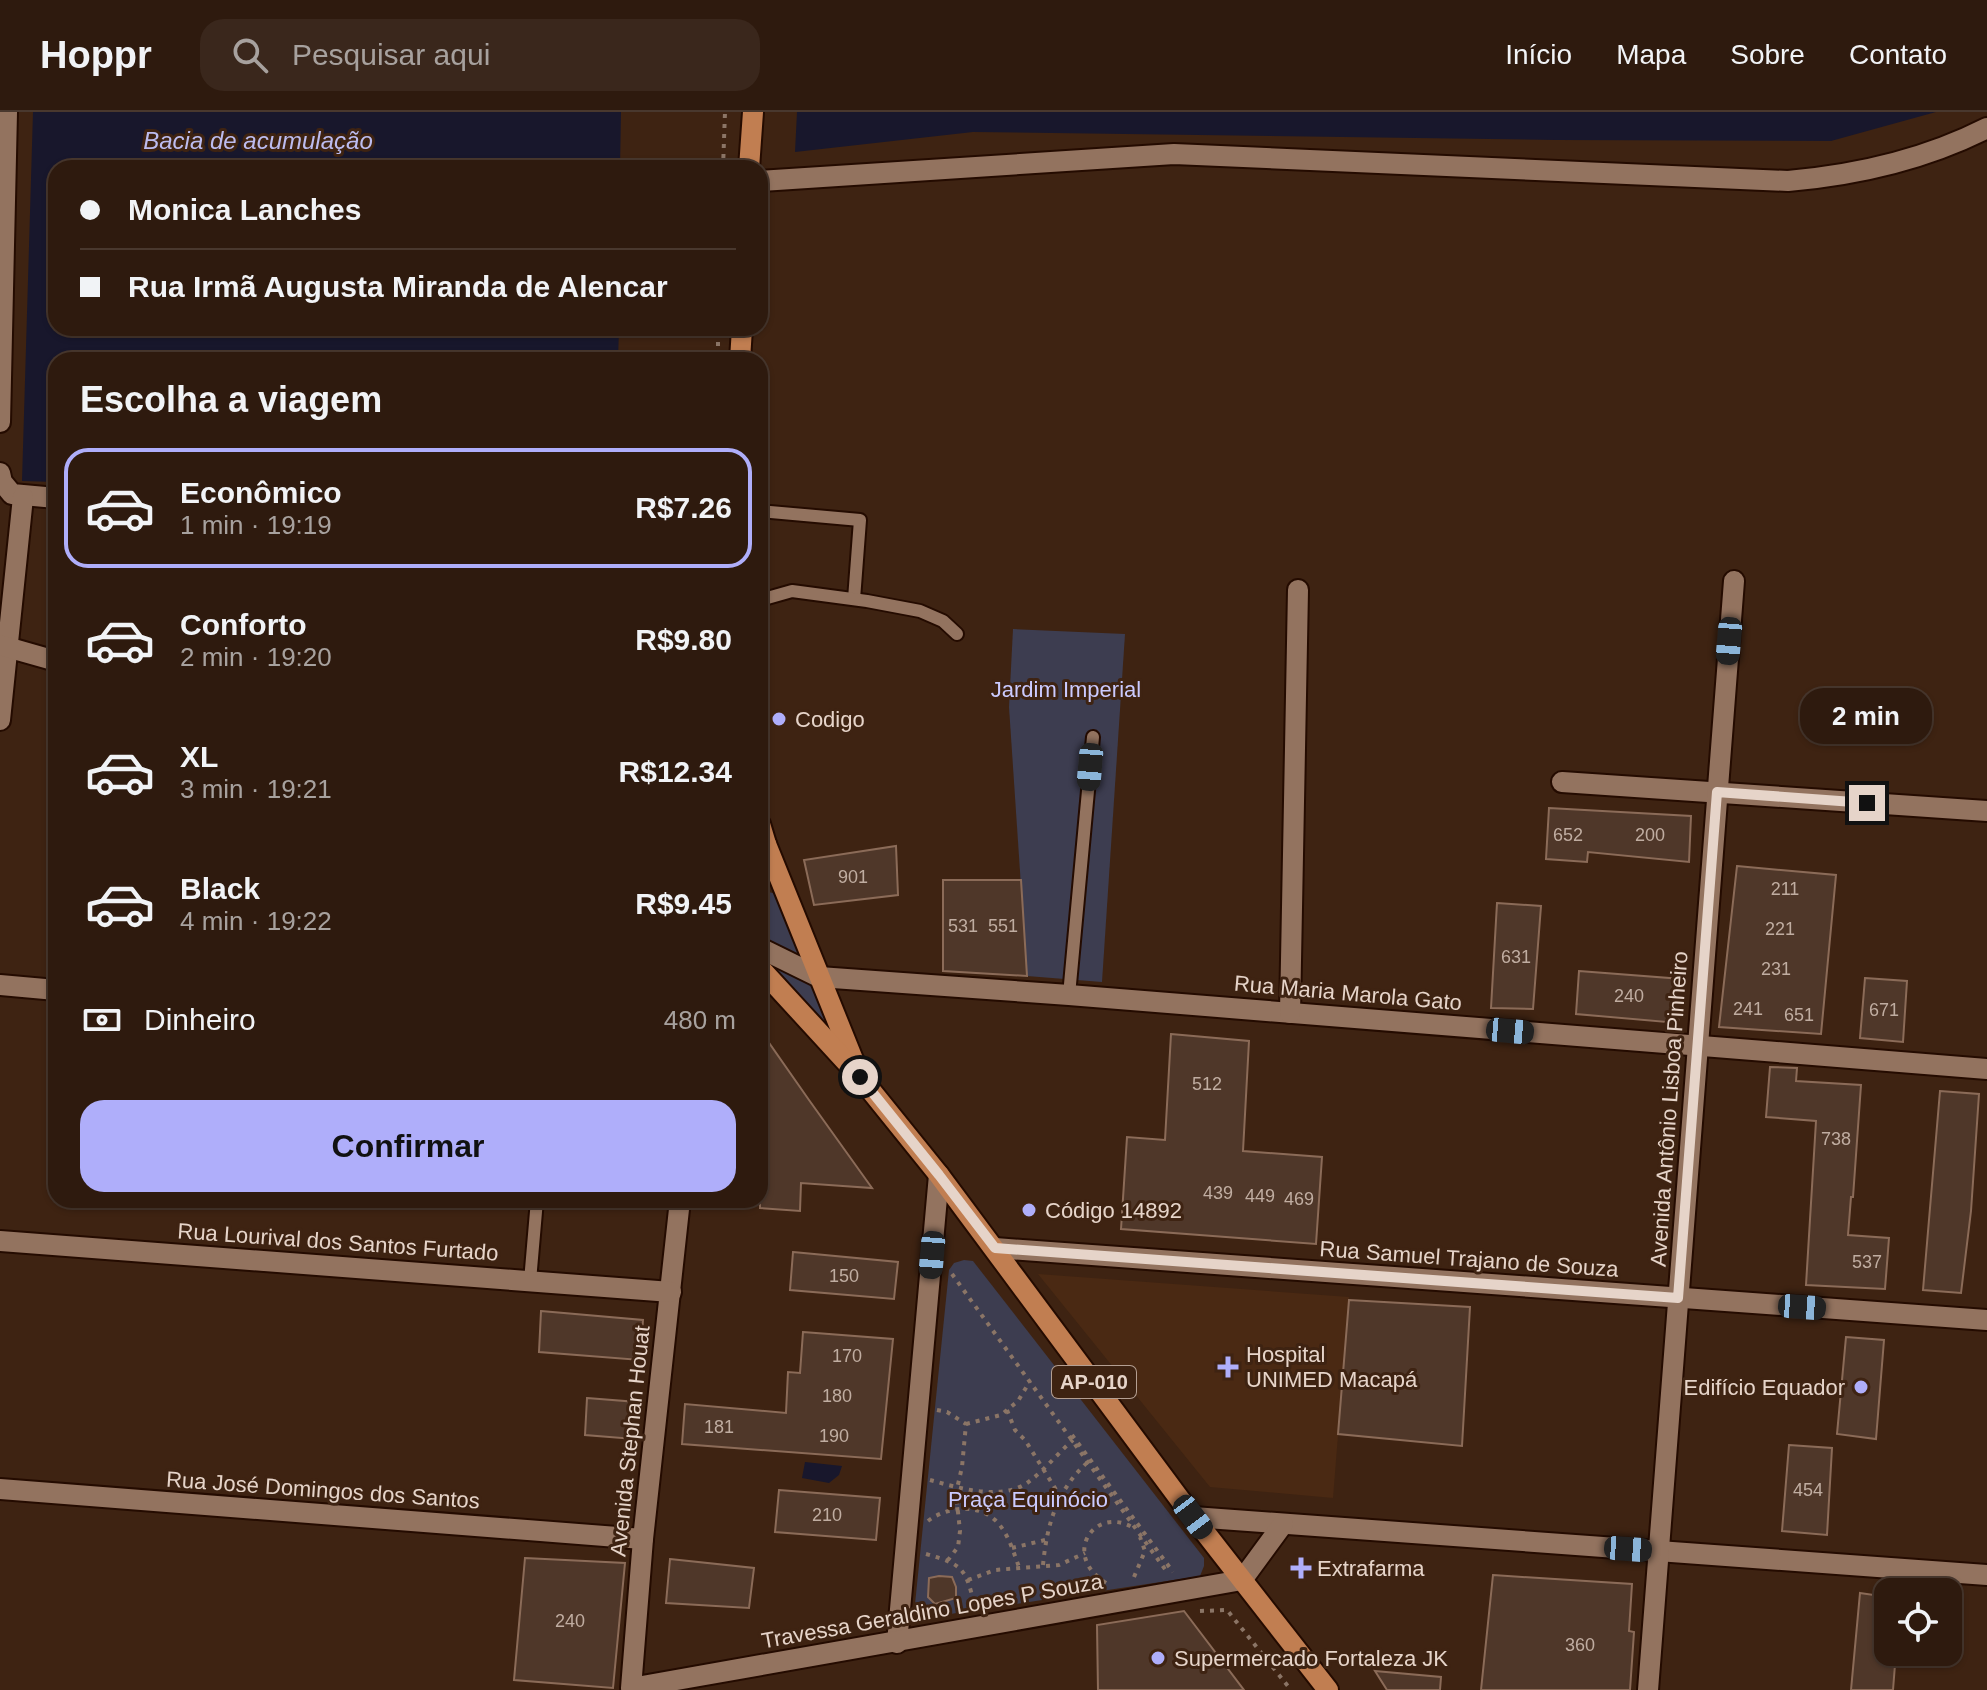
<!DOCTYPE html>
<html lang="pt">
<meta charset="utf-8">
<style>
body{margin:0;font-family:Helvetica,sans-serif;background:#3a271c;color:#f1f3f6;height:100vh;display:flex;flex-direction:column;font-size:30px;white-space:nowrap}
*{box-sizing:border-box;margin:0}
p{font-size:26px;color:#a7a19e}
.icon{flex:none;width:44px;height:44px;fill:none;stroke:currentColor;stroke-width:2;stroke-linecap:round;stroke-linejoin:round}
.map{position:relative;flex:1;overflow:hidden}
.sheet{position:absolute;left:48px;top:240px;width:720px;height:856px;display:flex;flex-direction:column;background:#2e1a0e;border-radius:24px;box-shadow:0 2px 6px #0004,0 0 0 2px #49382e}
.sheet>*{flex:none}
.top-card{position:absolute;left:48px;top:48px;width:720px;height:176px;border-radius:24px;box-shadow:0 2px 6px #0004,0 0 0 2px #49382e;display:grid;align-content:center;height:176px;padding:0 32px;background:#2e1a0e}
.buttons{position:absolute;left:1874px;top:1466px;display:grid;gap:16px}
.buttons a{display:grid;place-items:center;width:88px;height:88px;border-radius:16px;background:#2e1a0e;box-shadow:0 2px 6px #0004,0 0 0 2px #49382e;font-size:40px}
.end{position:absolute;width:36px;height:36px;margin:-18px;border:10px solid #e6d4c9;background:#111;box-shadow:0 0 0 4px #111}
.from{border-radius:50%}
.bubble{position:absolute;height:56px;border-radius:24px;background:#2e1a0e;box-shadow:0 2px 6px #0004,0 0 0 2px #49382e;font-size:26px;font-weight:700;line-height:56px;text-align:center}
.car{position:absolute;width:24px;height:48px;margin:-24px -12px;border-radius:10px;box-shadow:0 0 6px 2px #0007;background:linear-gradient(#222 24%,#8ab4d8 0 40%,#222 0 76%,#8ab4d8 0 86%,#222 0)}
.top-card b{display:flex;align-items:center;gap:28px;height:76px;font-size:30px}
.top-card b+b{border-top:2px solid #49382e}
.top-card i{width:20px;height:20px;background:#f1f3f6}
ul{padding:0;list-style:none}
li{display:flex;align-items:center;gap:24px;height:120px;margin:0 16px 12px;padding:0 16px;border:4px solid transparent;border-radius:24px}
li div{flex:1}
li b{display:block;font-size:30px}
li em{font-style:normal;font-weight:700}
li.on{border-color:#afaefa}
li>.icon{width:72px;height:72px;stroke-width:1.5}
h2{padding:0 32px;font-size:36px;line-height:96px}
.pay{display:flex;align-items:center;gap:20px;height:88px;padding:0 32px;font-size:30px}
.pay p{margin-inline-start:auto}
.action{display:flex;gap:16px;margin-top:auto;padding:16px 32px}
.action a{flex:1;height:92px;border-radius:24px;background:#afaefa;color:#111;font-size:32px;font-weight:700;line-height:92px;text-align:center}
header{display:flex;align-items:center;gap:48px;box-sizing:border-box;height:112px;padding:0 40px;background:#2e1a0e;border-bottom:2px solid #49382e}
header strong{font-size:38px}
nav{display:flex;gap:44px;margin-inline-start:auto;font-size:28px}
.search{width:560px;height:72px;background:#3a271c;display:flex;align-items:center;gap:20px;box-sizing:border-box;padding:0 28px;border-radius:24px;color:#a7a19e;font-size:30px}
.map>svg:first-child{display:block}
.built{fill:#4a2913}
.green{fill:#3d3d50}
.water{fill:#18172c}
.building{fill:#4f3729;stroke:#8b6b58;stroke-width:2}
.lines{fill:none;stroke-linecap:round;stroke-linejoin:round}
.service-casing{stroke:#240b00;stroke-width:16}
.minor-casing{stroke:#240b00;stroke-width:24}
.secondary-casing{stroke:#240b00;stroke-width:24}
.primary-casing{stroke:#240b00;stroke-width:24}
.path{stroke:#8b7566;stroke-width:4;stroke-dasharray:4 6;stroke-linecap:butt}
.service{stroke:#93735f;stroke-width:12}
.minor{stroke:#93735f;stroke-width:20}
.secondary{stroke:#93735f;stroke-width:20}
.primary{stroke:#c17e51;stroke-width:20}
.route{stroke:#e6d4c9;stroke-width:10}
.poi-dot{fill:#afaefa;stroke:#3e2312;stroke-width:3}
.labels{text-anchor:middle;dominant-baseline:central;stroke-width:6;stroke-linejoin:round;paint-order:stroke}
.number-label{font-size:18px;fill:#c0ada1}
.shield{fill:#3e2312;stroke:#b49f92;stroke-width:2}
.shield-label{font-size:20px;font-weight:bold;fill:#e6d4c9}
.park-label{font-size:22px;fill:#cbcbff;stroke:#3e2312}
.poi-label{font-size:22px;fill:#e6d4c9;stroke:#3e2312;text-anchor:start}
.street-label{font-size:22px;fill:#e6d4c9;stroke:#3e2312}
.water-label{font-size:24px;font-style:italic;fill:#bcbcef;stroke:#3e2312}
</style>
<header>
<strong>Hoppr</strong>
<div class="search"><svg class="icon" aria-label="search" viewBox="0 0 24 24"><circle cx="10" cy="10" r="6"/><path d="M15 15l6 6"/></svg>Pesquisar aqui</div>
<nav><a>Início</a><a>Mapa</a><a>Sobre</a><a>Contato</a></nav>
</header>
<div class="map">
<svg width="1987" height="1578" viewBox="0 0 1987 1578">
<rect width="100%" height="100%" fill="#3e2312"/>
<path class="built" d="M 1038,1162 L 1349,1185 L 1333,1386 L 1210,1375 Z"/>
<g class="green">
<path d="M 1013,517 L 1125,522 L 1102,870 L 1027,864 L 1009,595 Z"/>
<path d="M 763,779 L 778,782 L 804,852 L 760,827 L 760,782 Z"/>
<path d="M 766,849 L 812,873 L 837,925 Z"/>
<path d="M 964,1148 L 973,1149 L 1204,1446 L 1204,1454 L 1200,1464 L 917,1507 L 914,1502 L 949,1158 L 954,1151 Z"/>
</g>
<g class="water">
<path d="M 33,0 L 621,0 L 620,56 L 56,56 L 56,216 L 619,216 L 618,248 L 56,248 L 56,370 L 22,369 Z"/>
<path d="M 797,0 L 1936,0 L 1831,29 L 1557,28 L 973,20 L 795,40 Z"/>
<path d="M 805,1350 L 842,1354 L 839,1363 L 829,1371 L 802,1366 Z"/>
</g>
<g class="building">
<path d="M 1549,696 L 1691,704 L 1689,750 L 1588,740 L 1587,750 L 1546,747 Z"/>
<path d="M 896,734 L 898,783 L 814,793 L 804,748 Z"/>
<path d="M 1737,754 L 1836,763 L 1821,922 L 1719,915 Z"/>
<path d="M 943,768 L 1021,768 L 1027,864 L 943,859 Z"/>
<path d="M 1497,791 L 1541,794 L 1533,897 L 1491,896 Z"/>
<path d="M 1579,859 L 1682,867 L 1678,911 L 1576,902 Z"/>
<path d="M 1865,866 L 1907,869 L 1903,930 L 1860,926 Z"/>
<path d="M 760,918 L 809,988 L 872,1076 L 801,1071 L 800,1099 L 760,1096 Z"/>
<path d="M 1171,922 L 1249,929 L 1243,1039 L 1322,1045 L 1316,1132 L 1121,1117 L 1127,1025 L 1165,1028 Z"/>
<path d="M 1770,955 L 1797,956 L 1796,969 L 1861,973 L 1853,1085 L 1851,1085 L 1848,1123 L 1889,1126 L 1885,1177 L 1806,1173 L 1816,1009 L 1766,1005 Z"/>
<path d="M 1940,979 L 1979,982 L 1971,1099 L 1961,1181 L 1923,1178 Z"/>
<path d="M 793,1140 L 898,1150 L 894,1187 L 790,1178 Z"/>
<path d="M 1349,1188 L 1470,1195 L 1462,1334 L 1338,1322 Z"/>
<path d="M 541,1199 L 643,1208 L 640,1248 L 539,1240 Z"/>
<path d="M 803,1220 L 893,1227 L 881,1347 L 682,1332 L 685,1292 L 786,1301 L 788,1260 L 800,1261 Z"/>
<path d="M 1846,1225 L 1884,1228 L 1876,1327 L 1837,1322 Z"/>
<path d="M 587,1286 L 637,1290 L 634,1327 L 585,1323 Z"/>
<path d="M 1789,1333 L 1832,1336 L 1827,1423 L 1782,1419 Z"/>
<path d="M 779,1378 L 880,1386 L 876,1428 L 775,1420 Z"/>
<path d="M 525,1446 L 625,1451 L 613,1576 L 514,1568 Z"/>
<path d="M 670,1447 L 754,1456 L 749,1496 L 666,1491 Z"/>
<path d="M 1493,1463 L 1632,1472 L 1629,1519 L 1634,1520 L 1630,1578 L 1481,1578 Z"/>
<path d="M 939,1464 L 952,1465 L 956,1475 L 956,1486 L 935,1492 L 928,1485 L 929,1466 Z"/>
<path d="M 1860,1481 L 1888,1485 L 1888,1540 L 1896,1540 L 1893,1578 L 1851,1578 Z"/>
<path d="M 1184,1499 L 1244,1578 L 1098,1578 L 1097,1513 Z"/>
<path d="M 1375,1559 L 1441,1565 L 1440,1578 L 1387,1578 Z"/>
</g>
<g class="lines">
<g class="service-casing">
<g id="service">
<path d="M 760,399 L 860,408 L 854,487"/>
<path d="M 760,488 L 792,479 L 867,489 L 920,499 L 943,509 L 957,522"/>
<path d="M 1069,883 L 1093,625"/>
<path d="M 530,1169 L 537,1088"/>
</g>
</g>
<g class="minor-casing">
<g id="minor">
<path d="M 760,69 L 1174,42 L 1788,69 C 1857,63 1924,48 1987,16"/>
<path d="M 0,310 L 7,0"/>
<path d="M 0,361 L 2,370 L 12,382 L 56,386"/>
<path d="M 0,608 L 23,385"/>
<path d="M 1562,670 L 1987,699"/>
<path d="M 760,836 L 819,865 L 1069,883 L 1987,957"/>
<path d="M 0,873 L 56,878"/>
<path d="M 1290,901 L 1298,478"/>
<path d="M 995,1136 L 1987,1208"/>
<path d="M 0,1377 L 643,1427"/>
<path d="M 1193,1405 L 1987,1463"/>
<path d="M 1242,1468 L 1283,1412"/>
<path d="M 897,1531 L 939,1063"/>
<path d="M 1648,1578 L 1734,469"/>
</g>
</g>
<g class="secondary-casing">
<g id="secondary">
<path d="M 0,533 L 56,549"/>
<path d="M 680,1088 L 643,1427 L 631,1576 L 1242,1468"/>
<path d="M 0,1129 L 671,1180"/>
</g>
</g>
<g class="primary-casing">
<g id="primary">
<path d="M 749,56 L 753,0"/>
<path d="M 740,248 L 742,216"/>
<path d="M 760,712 L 766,732 L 760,764"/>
<path d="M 766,732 L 854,950"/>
<path d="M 760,856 L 860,965 L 939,1063 L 1193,1405 L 1328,1578"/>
</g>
</g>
<g class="path">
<path d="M 723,56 L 725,0"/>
<path d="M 718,234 L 718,216"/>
<path d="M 952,1162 L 1167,1460"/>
<path d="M 937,1298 L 947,1300 L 966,1312 L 962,1355 L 956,1381 L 960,1419 L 958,1435 L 948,1448"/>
<path d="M 1007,1298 L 1015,1318 L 1025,1328 L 1060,1384"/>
<path d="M 966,1312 L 1001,1303 L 1018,1289 L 1030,1269"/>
<path d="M 1072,1323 L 1173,1460"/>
<path d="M 930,1368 C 959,1376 1000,1389 1027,1371 C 1044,1359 1058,1341 1073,1328"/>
<path d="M 987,1403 L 991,1379"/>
<path d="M 928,1409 C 946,1395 977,1391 995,1408 C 1008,1420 1013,1439 1019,1455"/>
<path d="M 1012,1436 L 1045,1428"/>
<path d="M 926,1442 C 965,1453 965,1457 975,1494"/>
<path d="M 1043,1453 C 1047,1412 1057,1377 1089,1349"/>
<path d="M 1134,1465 L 1145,1439 L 1140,1425"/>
<path d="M 968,1468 L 995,1458 L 1059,1453 L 1085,1441"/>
<path d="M 1106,1471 C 1061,1443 1094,1394 1132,1415"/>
<path d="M 1200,1499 L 1227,1498 L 1291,1578"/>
</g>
<use href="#service" class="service"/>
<use href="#minor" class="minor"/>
<use href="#secondary" class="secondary"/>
<use href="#primary" class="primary"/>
</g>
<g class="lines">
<path class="route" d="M 860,965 L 939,1063 L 995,1136 L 1678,1186 L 1717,680 L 1867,691"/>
</g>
<g class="poi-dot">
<circle cx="779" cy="607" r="8"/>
<circle cx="1029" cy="1098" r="8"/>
<path d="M1224 1243h8v8h8v8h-8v8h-8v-8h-8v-8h8z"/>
<circle cx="1861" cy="1275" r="8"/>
<path d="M1297 1444h8v8h8v8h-8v8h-8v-8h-8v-8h8z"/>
<circle cx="1158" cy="1546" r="8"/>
</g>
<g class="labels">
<g class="number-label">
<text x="1568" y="723">652</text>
<text x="1650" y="723">200</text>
<text x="853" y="765">901</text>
<text x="1785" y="777">211</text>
<text x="963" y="814">531</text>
<text x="1003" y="814">551</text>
<text x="1780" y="817">221</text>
<text x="1516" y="845">631</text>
<text x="1776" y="857">231</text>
<text x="1629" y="884">240</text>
<text x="1748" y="897">241</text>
<text x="1884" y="898">671</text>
<text x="1799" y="903">651</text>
<text x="1207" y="972">512</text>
<text x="1836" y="1027">738</text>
<text x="1218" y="1081">439</text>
<text x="1260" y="1084">449</text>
<text x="1299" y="1087">469</text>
<text x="1867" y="1150">537</text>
<text x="844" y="1164">150</text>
<text x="847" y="1244">170</text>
<text x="837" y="1284">180</text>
<text x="719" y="1315">181</text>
<text x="834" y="1324">190</text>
<text x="1808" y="1378">454</text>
<text x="827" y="1403">210</text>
<text x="570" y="1509">240</text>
<text x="1580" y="1533">360</text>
</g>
<rect class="shield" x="1052" y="1254" width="84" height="32" rx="6"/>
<g class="shield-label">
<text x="1094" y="1270">AP-010</text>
</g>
<g class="park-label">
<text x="1066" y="577">Jardim Imperial</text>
<text x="1028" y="1387">Praça Equinócio</text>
</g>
<g class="poi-label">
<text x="795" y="607">Codigo</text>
<text x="1045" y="1098">Código 14892</text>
<text x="1246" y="1242">Hospital<tspan x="1246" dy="25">UNIMED Macapá</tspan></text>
<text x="1845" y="1275" text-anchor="end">Edifício Equador</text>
<text x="1317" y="1456">Extrafarma</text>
<text x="1174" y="1546">Supermercado Fortaleza JK</text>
</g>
<g class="street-label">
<text transform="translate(1348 881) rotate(5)">Rua Maria Marola Gato</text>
<text transform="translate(1669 997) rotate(-86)">Avenida Antônio Lisboa Pinheiro</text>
<text transform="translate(338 1130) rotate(4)">Rua Lourival dos Santos Furtado</text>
<text transform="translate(1469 1147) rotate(4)">Rua Samuel Trajano de Souza</text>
<text transform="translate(630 1329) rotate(-84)">Avenida Stephan Houat</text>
<text transform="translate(323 1378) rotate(4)">Rua José Domingos dos Santos</text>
<text transform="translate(932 1499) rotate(-10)">Travessa Geraldino Lopes P Souza</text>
</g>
<g class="water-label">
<text x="258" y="28">Bacia de acumulação</text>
</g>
</g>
</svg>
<div class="buttons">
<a><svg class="icon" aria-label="locate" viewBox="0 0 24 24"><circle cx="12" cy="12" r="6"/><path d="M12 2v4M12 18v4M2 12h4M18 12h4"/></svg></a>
</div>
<i class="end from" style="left:860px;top:965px"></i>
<i class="end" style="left:1867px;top:691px"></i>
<div class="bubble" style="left:1800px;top:576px;width:132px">2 min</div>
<i class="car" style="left:1729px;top:529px;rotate:185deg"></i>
<i class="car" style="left:1090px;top:655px;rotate:185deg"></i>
<i class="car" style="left:1510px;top:919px;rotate:95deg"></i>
<i class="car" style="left:932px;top:1143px;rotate:185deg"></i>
<i class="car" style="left:1802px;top:1195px;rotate:94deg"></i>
<i class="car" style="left:1193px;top:1405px;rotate:143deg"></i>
<i class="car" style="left:1628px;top:1437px;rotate:94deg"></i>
<div class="top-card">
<b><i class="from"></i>Monica Lanches</b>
<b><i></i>Rua Irmã Augusta Miranda de Alencar</b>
</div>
<section class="sheet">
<h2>Escolha a viagem</h2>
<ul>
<li class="on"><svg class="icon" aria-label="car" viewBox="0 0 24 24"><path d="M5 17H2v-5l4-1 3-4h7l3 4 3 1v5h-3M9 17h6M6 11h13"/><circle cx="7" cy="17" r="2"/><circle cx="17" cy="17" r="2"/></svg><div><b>Econômico</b><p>1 min · 19:19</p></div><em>R$7.26</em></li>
<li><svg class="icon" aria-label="car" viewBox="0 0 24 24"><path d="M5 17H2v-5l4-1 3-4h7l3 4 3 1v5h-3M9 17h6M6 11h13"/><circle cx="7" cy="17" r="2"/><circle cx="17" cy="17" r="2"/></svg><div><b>Conforto</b><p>2 min · 19:20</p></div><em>R$9.80</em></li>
<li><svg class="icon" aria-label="car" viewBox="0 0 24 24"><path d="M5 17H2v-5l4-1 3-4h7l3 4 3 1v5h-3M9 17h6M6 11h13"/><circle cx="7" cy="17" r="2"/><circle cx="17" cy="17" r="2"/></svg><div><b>XL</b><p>3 min · 19:21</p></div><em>R$12.34</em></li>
<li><svg class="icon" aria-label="car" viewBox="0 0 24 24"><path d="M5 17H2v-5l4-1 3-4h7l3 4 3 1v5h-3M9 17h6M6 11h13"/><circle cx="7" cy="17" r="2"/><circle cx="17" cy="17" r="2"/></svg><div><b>Black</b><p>4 min · 19:22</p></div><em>R$9.45</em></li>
</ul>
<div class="pay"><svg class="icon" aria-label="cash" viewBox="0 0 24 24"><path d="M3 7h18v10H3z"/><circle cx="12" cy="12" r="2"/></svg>Dinheiro<p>480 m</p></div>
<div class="action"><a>Confirmar</a></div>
</section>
</div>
